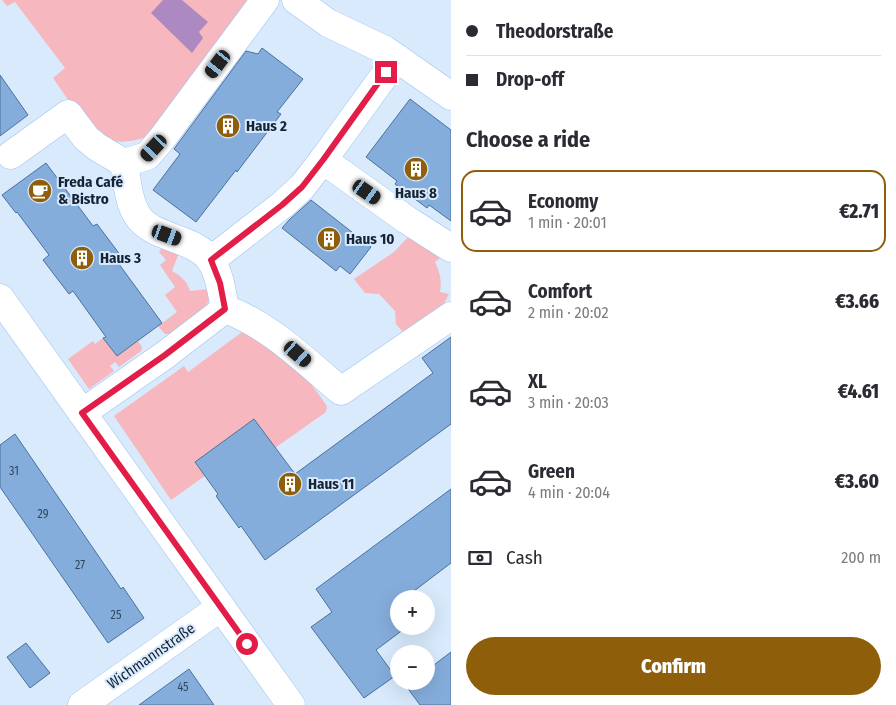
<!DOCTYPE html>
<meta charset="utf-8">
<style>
body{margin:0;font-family:"Fira Sans Condensed",sans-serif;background:#f7f7f7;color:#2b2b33;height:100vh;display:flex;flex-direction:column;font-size:19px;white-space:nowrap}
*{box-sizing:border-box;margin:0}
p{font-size:16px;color:#7c7c81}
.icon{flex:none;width:28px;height:28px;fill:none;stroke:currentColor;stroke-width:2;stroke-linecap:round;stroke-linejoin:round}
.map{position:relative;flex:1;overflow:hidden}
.sheet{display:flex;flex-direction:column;background:#fff;width:445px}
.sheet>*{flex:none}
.guide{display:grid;align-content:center;height:110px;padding:0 15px;background:#fff}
.fabs{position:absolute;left:390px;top:590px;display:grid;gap:10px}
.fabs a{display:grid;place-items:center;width:45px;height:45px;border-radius:50%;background:#fff;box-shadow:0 5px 20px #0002;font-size:25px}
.end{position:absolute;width:22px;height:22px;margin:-11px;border:6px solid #e11d48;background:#fff;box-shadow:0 0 0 2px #fff}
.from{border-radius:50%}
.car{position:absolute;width:15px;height:30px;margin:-15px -8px;border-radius:6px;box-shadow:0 0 4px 1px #0007;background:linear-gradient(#222 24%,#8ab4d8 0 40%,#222 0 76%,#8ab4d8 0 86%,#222 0)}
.guide b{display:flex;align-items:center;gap:18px;height:48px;font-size:19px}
.guide b+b{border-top:1px solid #e1e1e2}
.guide i{width:12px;height:12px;background:#2b2b33}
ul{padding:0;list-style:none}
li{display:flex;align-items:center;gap:15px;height:82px;margin:0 10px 8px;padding:0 5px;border:2px solid transparent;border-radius:15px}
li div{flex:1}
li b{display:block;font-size:19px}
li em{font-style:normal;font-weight:800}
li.on{border-color:#8f5e0b}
li>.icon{width:45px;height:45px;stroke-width:1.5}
h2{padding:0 15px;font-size:22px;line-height:60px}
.pay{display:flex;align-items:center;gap:12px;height:55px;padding:0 15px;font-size:19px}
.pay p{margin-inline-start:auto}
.button{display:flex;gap:10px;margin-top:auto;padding:10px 15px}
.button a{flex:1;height:58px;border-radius:30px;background:#8f5e0b;color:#fff;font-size:20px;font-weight:800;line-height:58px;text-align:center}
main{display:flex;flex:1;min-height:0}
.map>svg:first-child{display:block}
.green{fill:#f6b8be}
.water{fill:#ac89c0}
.building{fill:#85addc;stroke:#4c719c}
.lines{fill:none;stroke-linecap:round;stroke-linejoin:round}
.minor-casing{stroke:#9ac3f2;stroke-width:29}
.minor{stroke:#fff;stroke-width:28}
.route{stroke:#e11d48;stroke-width:6}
.labels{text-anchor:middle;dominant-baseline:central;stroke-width:4;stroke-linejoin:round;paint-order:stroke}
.number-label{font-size:12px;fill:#30465f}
.poi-label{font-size:15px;font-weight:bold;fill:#142335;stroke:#d9eafd;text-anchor:start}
.street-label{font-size:15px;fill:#142335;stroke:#d9eafd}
</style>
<main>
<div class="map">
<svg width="451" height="705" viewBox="0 0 451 705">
<rect width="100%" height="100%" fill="#d9eafd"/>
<g class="green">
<path d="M 2,0 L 251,0 L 148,137 C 136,140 122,144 110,140 C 90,135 65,95 53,78 L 65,68 L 15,2 L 7,6 Z"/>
<path d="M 407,238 L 415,239 L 440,258 L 435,262 C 440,273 442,280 440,292 L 449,294 L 440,311 L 407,337 L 396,324 L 395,311 L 379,294 L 365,293 L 354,279 L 394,252 Z"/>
<path d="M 163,247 L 179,253 L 172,271 C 181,276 187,281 190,291 L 209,289 L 210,298 L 205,308 L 170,334 L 165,334 L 158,326 L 177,312 L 165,295 L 175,287 L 160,265 L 166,260 L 159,252 Z"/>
<path d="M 242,332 L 257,338 L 301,370 L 327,406 L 326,412 L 275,448 L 254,419 L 196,462 L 205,476 L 171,500 L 114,416 L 184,366 L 188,372 Z"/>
<path d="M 103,338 L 117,356 L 138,341 L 142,347 L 141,351 L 119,367 L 115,362 L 110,366 L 114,371 L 89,389 L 68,359 L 93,341 L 95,344 Z"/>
</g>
<path class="water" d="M 163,0 L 182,0 L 208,22 L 199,32 L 203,38 L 192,53 L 151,13 Z"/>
<g class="building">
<path d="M 262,48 L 303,79 L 277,112 L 281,114 L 237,172 L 236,170 L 196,222 L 153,190 L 180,154 L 174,149 L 246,51 L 258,54 Z"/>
<path d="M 0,75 L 28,115 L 0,136 Z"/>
<path d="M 410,99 L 451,130 L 451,221 L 429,205 L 427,208 L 395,184 L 397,181 L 366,157 Z"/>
<path d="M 46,163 L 93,226 L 97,224 L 121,256 L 116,260 L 162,323 L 117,356 L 103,338 L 106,337 L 73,291 L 69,294 L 43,260 L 49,255 L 17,212 L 16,213 L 2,195 Z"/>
<path d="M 311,200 L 371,247 L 350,274 L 340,266 L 336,271 L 282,228 L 289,220 Z"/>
<path d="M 451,337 L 451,424 L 265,560 L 241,526 L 239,528 L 216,496 L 218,494 L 195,462 L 254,419 L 295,474 L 433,373 L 422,358 Z"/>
<path d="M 15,434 L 121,589 L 123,587 L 144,618 L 108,643 L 0,487 L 0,445 Z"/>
<path d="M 451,489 L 451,563 L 414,591 L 419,599 L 399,599 L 399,626 L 408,626 L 376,650 L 395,676 L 364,698 L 311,627 L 332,612 L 316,589 Z"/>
<path d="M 26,643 L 50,673 L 30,688 L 7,657 Z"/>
<path d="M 451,652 L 451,705 L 420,705 L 406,686 L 412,681 L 426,681 L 426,671 Z"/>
<path d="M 189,669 L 214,705 L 139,705 Z"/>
</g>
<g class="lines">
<g class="minor-casing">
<g id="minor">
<path d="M 296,0 L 328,23 L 385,50 L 451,96"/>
<path d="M 11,155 L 68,114 L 86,138 L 97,147 L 124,163"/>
<path d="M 323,160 L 397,58"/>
<path d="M 211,260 L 282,205 L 302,187 L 323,160 L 407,220 L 451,248"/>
<path d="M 0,298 L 291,705"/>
<path d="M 225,309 C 222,294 220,274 211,261 C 194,236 153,240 137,215 C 128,200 127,180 124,163 L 147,156 L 161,140 L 265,0"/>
<path d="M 225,309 C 270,325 305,361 341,391 L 451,316"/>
<path d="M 82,413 L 165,355 L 225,309"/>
<path d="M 82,705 L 221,607"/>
</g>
</g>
<use href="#minor" class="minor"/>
</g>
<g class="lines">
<path class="route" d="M 247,644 L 82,413 L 165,355 L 225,309 L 220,283 L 211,260 L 282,205 L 302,187 L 323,160 L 386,72"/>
</g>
<defs>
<g id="building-disc" transform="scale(1.25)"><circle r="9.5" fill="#8f5e0b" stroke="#d9eafd"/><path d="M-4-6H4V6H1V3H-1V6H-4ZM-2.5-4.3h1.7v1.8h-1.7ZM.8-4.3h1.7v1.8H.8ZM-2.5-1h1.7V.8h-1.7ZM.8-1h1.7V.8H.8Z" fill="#fff"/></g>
<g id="cafe-disc" transform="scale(1.25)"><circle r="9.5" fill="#8f5e0b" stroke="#d9eafd"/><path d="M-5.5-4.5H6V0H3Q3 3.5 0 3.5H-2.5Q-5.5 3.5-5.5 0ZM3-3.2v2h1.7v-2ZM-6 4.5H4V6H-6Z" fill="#fff"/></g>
</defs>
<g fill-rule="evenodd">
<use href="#building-disc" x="228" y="126"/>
<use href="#building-disc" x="416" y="169"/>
<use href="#cafe-disc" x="40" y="191"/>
<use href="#building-disc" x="329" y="239"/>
<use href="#building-disc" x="82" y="258"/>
<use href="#building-disc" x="290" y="484"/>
</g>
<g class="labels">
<g class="number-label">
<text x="14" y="471">31</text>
<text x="43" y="514">29</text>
<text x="80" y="565">27</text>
<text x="116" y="615">25</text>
<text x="183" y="687">45</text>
</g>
<g class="poi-label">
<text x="246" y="126">Haus 2</text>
<text x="58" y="182">Freda Café<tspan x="58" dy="17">&amp; Bistro</tspan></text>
<text x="416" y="193" text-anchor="middle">Haus 8</text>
<text x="346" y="239">Haus 10</text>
<text x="100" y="258">Haus 3</text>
<text x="308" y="484">Haus 11</text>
</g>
<g class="street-label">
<text transform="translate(151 656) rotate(-35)">Wichmannstraße</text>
</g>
</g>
</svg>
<div class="fabs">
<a>+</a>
<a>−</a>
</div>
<i class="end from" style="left:247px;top:644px"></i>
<i class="end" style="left:386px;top:72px"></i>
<i class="car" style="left:218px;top:64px;rotate:217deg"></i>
<i class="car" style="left:154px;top:148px;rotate:223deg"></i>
<i class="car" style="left:367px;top:192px;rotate:125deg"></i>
<i class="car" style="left:167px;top:235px;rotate:110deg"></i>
<i class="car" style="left:298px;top:354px;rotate:131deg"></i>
</div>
<section class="sheet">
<div class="guide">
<b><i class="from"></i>Theodorstraße</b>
<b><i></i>Drop-off</b>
</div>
<h2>Choose a ride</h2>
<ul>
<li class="on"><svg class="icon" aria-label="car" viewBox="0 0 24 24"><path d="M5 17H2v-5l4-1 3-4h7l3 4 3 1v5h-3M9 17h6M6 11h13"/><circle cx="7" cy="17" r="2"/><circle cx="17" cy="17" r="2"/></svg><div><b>Economy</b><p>1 min · 20:01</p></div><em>€2.71</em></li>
<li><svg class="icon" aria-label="car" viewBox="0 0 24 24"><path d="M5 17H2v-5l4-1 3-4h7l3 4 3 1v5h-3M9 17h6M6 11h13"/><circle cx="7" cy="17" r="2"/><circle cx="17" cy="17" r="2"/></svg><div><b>Comfort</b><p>2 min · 20:02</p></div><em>€3.66</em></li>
<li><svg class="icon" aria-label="car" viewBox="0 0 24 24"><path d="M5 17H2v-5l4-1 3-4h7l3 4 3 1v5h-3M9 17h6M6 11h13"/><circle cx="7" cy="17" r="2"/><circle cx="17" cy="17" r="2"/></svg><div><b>XL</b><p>3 min · 20:03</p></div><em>€4.61</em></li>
<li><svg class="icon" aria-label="car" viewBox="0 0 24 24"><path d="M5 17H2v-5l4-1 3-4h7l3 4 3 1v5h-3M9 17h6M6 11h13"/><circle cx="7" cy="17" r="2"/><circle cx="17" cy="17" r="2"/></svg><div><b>Green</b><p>4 min · 20:04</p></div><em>€3.60</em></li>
</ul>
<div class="pay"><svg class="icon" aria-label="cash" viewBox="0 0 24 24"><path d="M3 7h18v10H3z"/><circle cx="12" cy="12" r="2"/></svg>Cash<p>200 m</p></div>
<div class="button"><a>Confirm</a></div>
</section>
</main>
